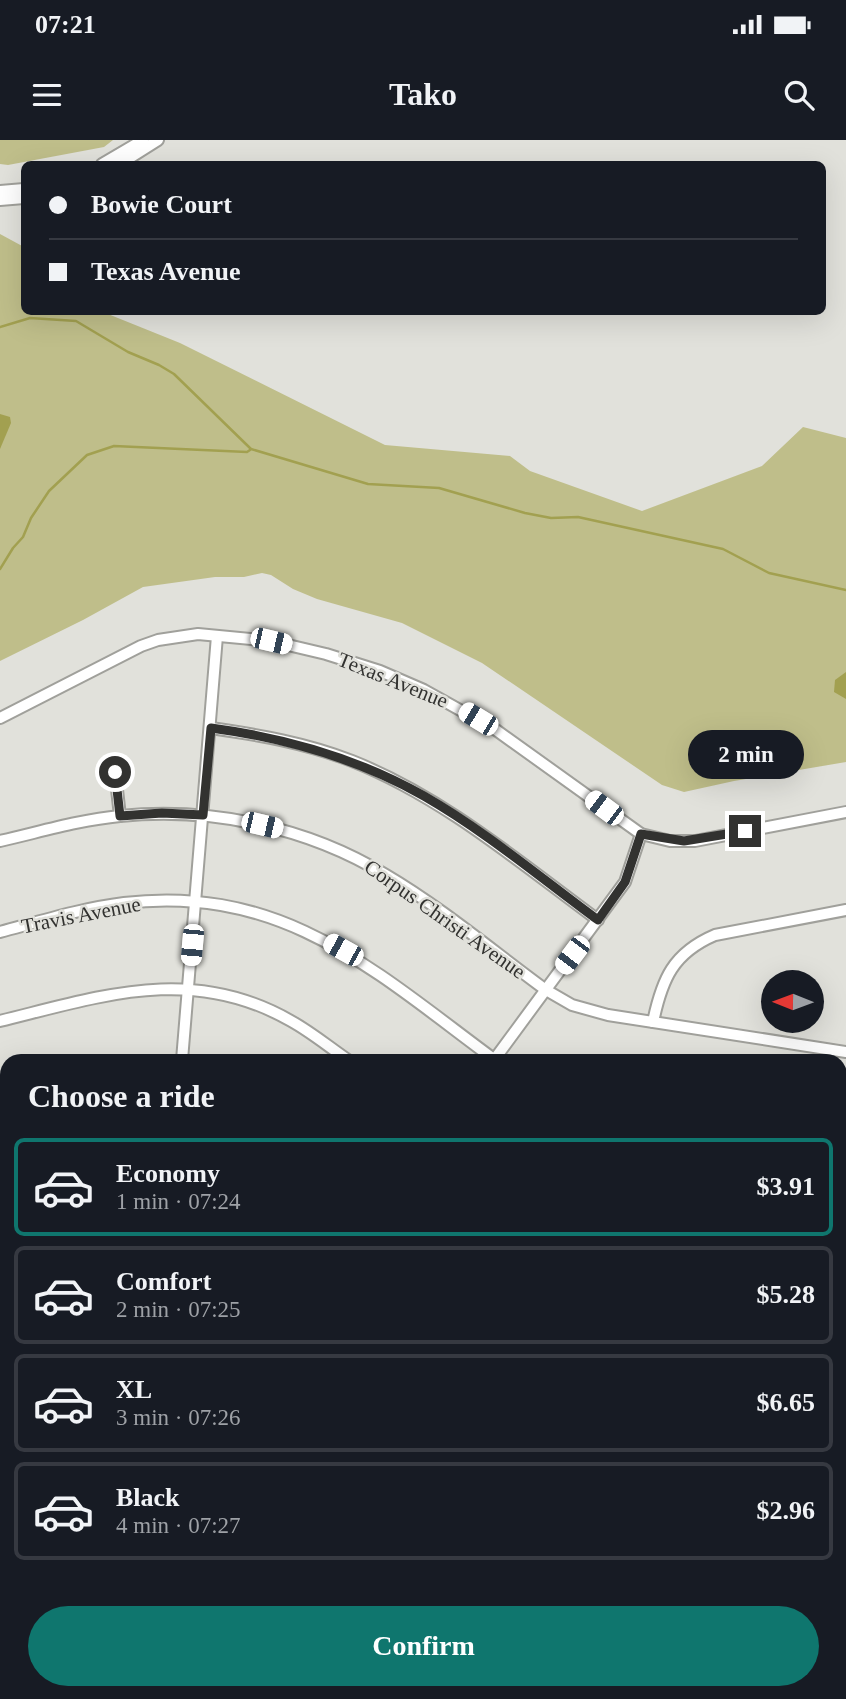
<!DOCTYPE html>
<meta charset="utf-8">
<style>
body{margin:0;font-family:Georgia,serif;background:#242831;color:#f1f3f6;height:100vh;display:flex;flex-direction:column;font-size:26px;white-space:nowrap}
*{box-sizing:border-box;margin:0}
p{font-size:23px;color:#9ea1a6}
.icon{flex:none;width:38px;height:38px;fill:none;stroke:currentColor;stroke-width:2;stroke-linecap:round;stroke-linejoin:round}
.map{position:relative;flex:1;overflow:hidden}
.drawer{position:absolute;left:0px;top:914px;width:847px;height:646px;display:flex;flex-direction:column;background:#171b24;border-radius:21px 21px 0 0;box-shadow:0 7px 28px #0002}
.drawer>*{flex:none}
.hud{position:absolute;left:21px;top:21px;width:805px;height:154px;border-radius:10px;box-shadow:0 7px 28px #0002;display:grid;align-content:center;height:154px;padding:0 28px;background:#171b24}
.needle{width:46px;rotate:271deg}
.fabs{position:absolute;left:761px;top:830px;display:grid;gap:14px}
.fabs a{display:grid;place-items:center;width:63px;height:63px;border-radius:50%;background:#171b24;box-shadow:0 7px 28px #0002;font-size:35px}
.end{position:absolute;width:32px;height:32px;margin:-16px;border:9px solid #323230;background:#fff;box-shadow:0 0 0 4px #fff}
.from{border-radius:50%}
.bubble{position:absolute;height:49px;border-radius:24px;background:#171b24;box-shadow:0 7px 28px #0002;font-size:23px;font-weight:600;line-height:49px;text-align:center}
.car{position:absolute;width:21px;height:42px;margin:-21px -10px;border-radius:9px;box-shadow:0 0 5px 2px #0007;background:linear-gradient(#fff 24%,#345 0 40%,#fff 0 76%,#345 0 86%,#fff 0)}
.hud b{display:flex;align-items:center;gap:24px;height:66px;font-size:26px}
.hud b+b{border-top:2px solid #363941}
.hud i{width:18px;height:18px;background:#f1f3f6}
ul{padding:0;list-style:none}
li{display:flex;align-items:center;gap:21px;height:98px;margin:0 14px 10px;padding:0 14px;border:4px solid #363941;border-radius:10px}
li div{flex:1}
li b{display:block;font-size:26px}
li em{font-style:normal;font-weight:600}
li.active{border-color:#0f766e}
li>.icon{width:63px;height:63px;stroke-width:1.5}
h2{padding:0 28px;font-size:32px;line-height:84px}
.cta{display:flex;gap:14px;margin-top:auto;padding:14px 28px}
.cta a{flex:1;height:80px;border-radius:42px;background:#0f766e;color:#fff;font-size:28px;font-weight:600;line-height:80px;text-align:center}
.status{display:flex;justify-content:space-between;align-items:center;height:49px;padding:0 35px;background:#171b24;direction:ltr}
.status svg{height:19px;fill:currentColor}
header{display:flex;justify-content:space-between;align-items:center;height:91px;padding:0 28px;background:#171b24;font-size:32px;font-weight:600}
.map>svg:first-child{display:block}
.green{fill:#bfbe8a}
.water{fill:#a2a050}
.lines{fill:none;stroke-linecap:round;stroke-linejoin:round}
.stream{stroke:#a2a050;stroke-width:2.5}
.minor-casing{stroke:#a0a09b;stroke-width:14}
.minor{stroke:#fff;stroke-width:10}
.route{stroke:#323230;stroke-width:9}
.labels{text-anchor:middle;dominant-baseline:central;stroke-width:5;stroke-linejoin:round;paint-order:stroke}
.street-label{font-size:21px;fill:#323230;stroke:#e1e1db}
</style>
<div class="status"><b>07:21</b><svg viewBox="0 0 49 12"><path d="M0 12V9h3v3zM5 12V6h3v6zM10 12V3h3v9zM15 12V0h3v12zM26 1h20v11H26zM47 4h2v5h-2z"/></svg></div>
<header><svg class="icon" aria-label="menu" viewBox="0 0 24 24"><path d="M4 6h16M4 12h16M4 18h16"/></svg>Tako<svg class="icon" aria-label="search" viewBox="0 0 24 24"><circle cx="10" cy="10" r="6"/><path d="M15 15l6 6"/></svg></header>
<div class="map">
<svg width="846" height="1559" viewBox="0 0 846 1559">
<rect width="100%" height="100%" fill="#e1e1db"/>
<g class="green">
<path d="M 0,0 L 113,0 L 104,7 L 8,25 L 0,24 Z"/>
<path d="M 0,94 L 24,107 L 24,172 L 103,172 L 180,203 L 385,305 L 510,316 L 530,331 L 642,371 L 762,326 L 803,287 L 846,298 L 846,622 L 734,641 L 684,652 L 662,645 L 482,523 L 402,483 L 317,459 L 293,449 L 271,435 L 262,433 L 244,437 L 215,437 L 143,447 L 83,480 L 0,521 Z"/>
<path d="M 6,1200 L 5,1245 L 0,1245 L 0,1201 Z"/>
<path d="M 0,1247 L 7,1248 L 7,1310 L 0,1310 Z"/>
</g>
<g class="water">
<path d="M 0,274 L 10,277 L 11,283 L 0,309 Z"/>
<path d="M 846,532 L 846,559 L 834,552 L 835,540 Z"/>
</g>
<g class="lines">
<g class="stream">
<path d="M 0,187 L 30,178 L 76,181 L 128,212 L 159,225 L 174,234 L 251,309 L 368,344 L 439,348 L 525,373 L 551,378 L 578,377 L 723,409 L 769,433 L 846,450"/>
<path d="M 0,429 L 13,408 L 23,397 L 31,378 L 49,351 L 87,315 L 114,306 L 247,312 L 250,310"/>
<path d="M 840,966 L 846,967"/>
</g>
<g class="minor-casing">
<g id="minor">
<path d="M 102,24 L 143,0"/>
<path d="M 120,24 L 158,0"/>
<path d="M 0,51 L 24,49"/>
<path d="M 0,60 L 24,58"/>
<path d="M 0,578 L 141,506 L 158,500 L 198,494 L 271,501 L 326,514 L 380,531 L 424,550 L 496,590 L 641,694 L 670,701 L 695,701 L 846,672"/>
<path d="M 211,588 C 259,595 306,603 352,621 C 443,657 519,722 598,780"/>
<path d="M 115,632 L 120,676"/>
<path d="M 0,701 C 40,692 79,680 120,676 C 212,667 307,687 386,735 C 442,768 494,812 546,850 L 572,865 L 608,875 L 846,912"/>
<path d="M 0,792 C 41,781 83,768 124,763 C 284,744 377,833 495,920"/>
<path d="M 0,881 C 102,856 192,824 291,881 C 311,892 329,907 348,920"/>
<path d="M 653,882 C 662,839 673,813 715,795 L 846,770"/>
<path d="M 182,920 L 217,496"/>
<path d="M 494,920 L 625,742 L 641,694"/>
<path d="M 0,970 L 7,969"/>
<path d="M 840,1016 L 846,1017"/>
<path d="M 0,1070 L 7,1068"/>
<path d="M 840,1104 L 846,1105"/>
<path d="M 840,1204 L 846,1206"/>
<path d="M 840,1310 L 846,1301"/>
<path d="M 0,1358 L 7,1358"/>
<path d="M 840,1359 L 846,1362"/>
<path d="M 0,1444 L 7,1444"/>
<path d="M 840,1460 L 846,1460"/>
<path d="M 0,1530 L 7,1530"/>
<path d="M 840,1546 L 846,1546"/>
<path d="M 151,1552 L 163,1559"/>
<path d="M 581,1552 L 600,1559"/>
<path d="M 187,1559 L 191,1552"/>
<path d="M 683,1559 L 687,1552"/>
</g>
</g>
<use href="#minor" class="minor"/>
</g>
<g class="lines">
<path class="route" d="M 115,632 L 120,676 L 162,673 L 203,675 L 211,588 C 286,598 357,618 424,656 C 485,691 541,738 598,780 L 625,742 L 641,694 L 684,701 L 745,691"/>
</g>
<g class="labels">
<g class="street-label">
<text transform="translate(393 540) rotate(22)">Texas Avenue</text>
<text transform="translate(81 775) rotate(-11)">Travis Avenue</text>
<text transform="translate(445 779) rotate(35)">Corpus Christi Avenue</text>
</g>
</g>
</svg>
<div class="fabs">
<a><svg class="needle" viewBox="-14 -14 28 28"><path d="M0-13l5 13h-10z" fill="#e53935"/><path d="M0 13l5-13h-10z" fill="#9ea1a6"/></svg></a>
</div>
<i class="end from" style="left:115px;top:632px"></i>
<i class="end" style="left:745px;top:691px"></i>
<div class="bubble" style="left:688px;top:590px;width:116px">2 min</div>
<i class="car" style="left:271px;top:501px;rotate:103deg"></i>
<i class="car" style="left:478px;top:579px;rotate:301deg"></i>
<i class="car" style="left:604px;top:668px;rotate:307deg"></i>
<i class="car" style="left:262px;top:685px;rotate:103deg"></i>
<i class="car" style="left:192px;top:805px;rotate:185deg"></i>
<i class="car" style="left:343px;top:810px;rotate:299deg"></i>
<i class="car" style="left:572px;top:815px;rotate:217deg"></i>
<div class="hud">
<b><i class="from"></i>Bowie Court</b>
<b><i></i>Texas Avenue</b>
</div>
<section class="drawer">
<h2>Choose a ride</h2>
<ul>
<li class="active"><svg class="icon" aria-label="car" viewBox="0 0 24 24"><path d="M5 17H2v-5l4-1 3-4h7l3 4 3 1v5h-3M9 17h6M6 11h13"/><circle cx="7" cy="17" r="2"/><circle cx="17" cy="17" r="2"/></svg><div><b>Economy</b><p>1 min · 07:24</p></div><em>$3.91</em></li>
<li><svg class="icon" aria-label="car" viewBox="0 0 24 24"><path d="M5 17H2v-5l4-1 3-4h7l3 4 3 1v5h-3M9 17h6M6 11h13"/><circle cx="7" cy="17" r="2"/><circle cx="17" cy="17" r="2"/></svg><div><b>Comfort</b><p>2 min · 07:25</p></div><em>$5.28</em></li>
<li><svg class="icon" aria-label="car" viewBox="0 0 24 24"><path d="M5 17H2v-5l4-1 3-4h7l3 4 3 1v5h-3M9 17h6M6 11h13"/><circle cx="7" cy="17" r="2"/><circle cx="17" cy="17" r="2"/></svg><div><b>XL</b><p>3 min · 07:26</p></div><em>$6.65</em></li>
<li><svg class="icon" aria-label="car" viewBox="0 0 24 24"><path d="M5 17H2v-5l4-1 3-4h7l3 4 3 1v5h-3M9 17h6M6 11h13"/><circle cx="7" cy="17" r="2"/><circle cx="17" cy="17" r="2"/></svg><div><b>Black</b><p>4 min · 07:27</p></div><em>$2.96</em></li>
</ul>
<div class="cta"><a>Confirm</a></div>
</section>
</div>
